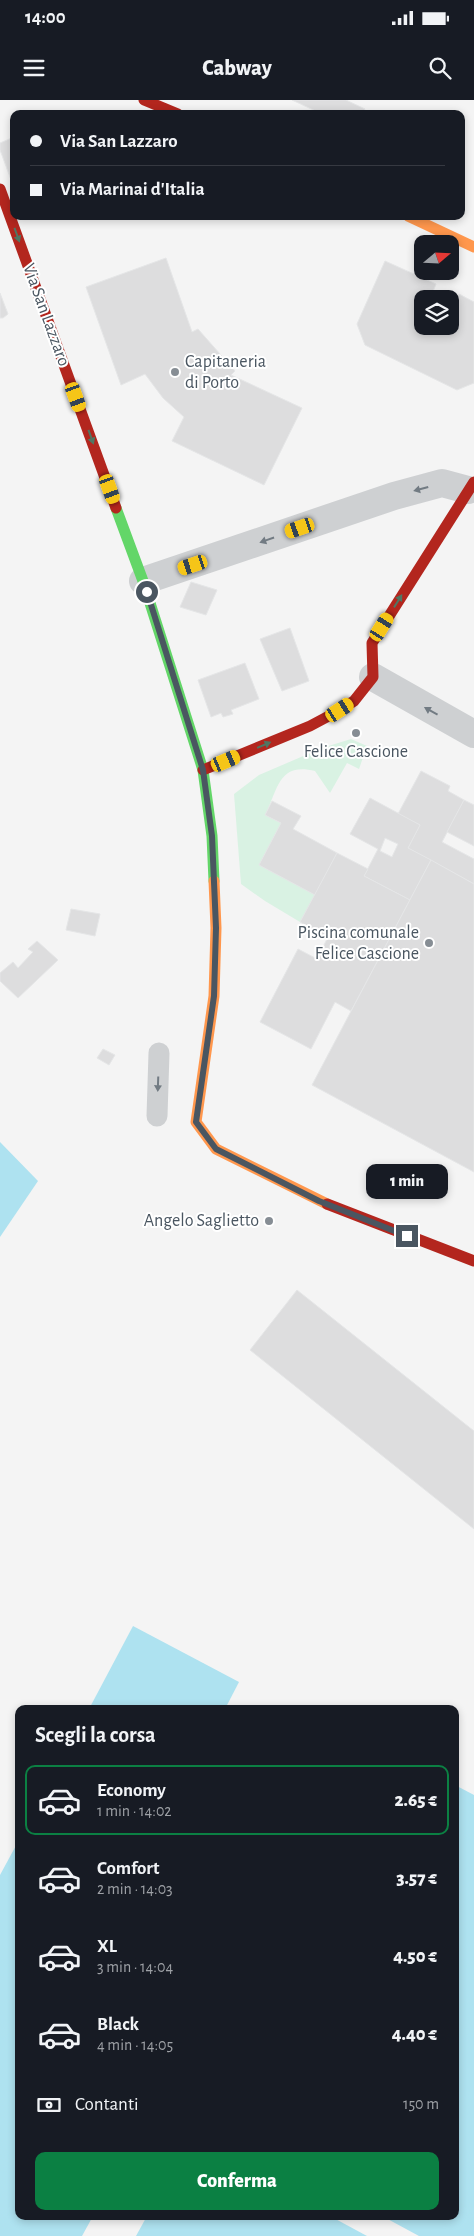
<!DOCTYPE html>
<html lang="it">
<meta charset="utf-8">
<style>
body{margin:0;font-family:"Alegreya Sans",sans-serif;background:#242831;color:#f1f3f6;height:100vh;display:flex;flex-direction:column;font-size:19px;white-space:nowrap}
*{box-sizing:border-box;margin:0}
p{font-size:16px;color:#9ea1a6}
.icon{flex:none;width:28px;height:28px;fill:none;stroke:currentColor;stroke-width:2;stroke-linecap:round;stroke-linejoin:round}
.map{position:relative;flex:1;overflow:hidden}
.details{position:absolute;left:15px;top:1605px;width:444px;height:515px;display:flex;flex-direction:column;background:#171b24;border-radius:10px;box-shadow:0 2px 8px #0003}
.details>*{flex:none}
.guide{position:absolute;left:10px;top:10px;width:455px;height:110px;border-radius:10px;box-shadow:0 2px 8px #0003;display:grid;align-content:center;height:110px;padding:0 20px;background:#171b24}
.needle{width:32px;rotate:71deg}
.controls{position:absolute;left:414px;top:135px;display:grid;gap:10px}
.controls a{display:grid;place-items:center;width:45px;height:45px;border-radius:10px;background:#171b24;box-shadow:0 2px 8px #0003;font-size:25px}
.end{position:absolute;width:22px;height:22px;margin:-11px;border:6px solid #4a5661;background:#fff;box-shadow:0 0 0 2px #fff}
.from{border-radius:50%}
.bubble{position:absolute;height:35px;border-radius:10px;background:#171b24;box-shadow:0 2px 8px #0003;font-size:16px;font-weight:800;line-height:35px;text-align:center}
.car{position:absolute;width:15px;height:30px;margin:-15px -8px;border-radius:6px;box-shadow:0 0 4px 1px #0007;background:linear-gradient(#f5c518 24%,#345 0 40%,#f5c518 0 76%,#345 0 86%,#f5c518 0)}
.guide b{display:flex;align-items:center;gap:18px;height:48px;font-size:19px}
.guide b+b{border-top:1px solid #363941}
.guide i{width:12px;height:12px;background:#f1f3f6}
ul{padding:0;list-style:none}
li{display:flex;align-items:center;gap:15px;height:70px;margin:0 10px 8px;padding:0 10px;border:2px solid transparent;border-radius:10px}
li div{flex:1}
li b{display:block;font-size:19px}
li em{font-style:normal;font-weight:800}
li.current{border-color:#0b8043}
li>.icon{width:45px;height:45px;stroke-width:1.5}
h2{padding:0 20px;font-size:22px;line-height:60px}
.pay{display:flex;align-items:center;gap:12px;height:55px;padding:0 20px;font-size:19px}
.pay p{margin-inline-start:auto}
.button{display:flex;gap:10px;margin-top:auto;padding:10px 20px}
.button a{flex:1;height:58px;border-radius:10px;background:#0b8043;color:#fff;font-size:20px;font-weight:800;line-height:58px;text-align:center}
.status{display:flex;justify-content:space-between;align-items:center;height:35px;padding:0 25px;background:#171b24;direction:ltr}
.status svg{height:14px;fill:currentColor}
header{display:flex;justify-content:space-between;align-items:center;height:65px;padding:0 20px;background:#171b24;font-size:22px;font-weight:800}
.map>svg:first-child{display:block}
.green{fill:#d9f2e3}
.water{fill:#aee2f0}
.building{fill:#ddddde;stroke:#e5e6e7;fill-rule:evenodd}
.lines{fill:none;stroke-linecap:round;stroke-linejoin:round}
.lane{stroke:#ced0d2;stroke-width:21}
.street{stroke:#ced0d2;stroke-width:28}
.fast{stroke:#63d668;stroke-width:11}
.slow{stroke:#ff974d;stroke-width:11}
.jam{stroke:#b3261e;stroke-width:11}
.oneway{fill:#507663}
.oneway2{fill:#727b83}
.route{stroke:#4a5661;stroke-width:6}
.poi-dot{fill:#868d94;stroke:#fff;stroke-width:2}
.labels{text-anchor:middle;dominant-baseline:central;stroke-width:4;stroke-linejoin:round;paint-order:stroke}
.street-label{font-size:18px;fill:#4a5661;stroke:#fff}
.poi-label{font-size:18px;fill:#4a5661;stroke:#fff;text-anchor:end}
</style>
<div class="status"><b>14:00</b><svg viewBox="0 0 49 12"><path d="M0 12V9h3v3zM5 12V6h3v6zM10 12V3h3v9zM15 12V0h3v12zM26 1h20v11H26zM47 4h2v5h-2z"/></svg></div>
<header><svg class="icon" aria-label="menu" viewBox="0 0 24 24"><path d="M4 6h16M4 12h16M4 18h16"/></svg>Cabway<svg class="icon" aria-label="search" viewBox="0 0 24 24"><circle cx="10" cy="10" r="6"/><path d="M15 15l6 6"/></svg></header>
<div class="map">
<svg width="474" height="2136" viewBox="0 0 474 2136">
<rect width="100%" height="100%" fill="#f4f4f4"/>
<path class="green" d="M 351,639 L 367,646 L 359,669 L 347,663 L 330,693 L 315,671 C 278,662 278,690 265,715 L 281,723 L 315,795 L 300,822 L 265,801 L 241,784 L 234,694 L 259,675 L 322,648 Z"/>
<g class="water">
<path d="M 0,1042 L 38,1081 L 0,1137 Z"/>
<path d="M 133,1526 L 239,1582 L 225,1609 L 89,1609 Z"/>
<path d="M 455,1685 L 474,1695 L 474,2136 L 419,2136 L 382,2116 L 455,2116 Z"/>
<path d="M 19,1740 L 19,2116 L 93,2116 L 82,2136 L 0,2136 L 0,1775 Z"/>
<path d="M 147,2116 L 330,2116 L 367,2136 L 136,2136 Z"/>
</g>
<g class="building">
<path d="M 292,0 L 346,0 L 365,9 L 362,14 L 322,14 Z"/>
<path d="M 14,37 L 14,88 L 0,50 L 0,43 Z"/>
<path d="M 166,158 L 192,232 L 198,229 L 235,271 L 231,275 L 302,308 L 264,385 L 172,341 L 184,317 L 163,298 L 145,274 L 121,285 L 86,187 Z"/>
<path d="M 385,161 L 436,184 L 430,199 L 422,199 L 422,226 L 450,226 L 450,211 L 459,194 L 474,202 L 474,283 L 457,290 L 365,245 L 357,224 Z"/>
<path d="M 0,193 L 8,214 L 3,218 L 0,218 Z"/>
<path d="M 191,482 L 217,490 L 206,515 L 180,507 Z"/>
<path d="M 290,528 L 309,581 L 282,591 L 260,539 Z"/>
<path d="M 245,563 L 259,599 L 231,610 L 233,614 L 223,617 L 221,613 L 211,617 L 198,580 Z"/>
<path d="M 421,671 L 450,686 L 448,691 L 464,700 L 442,742 L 474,759 L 474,784 L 408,748 L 420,725 L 398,714 Z"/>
<path d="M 370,698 L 420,725 L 408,748 L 431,760 L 410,800 L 364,776 L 378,749 L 350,734 ZM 385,738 L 398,744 L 392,757 L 380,751 Z"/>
<path d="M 464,700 L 474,705 L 474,746 L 447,732 Z"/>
<path d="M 272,701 L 301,716 L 293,729 L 337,753 L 315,795 L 259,765 L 281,723 L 265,715 Z"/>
<path d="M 337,753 L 368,769 L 364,776 L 410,800 L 351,911 L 335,902 L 311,949 L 260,922 L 298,849 L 317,859 L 328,837 L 300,822 Z"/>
<path d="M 431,760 L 474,784 L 474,1072 L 312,985 Z"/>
<path d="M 71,809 L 100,814 L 95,836 L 66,830 Z"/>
<path d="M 37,841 L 58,860 L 18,898 L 0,881 L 0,873 L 13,862 L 18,868 L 33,852 L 28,849 Z"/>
<path d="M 103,949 L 115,955 L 109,965 L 97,958 Z"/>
<path d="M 297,1190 L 474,1331 L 474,1429 L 250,1250 Z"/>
</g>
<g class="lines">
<path class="lane" d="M 157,1016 L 159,953"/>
<g class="street">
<path d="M 143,481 L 394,396 L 442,383 L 468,390"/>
<path d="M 373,577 L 474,634"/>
</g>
<path class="fast" d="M 116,408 L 143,481 L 203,670 L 212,736 L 214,781"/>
<g class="slow">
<path d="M 408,116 L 474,147"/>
<path d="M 214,781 L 216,828 L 214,896 L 196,1022 L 216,1049 L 327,1104"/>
</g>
<g class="jam">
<path d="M 144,0 L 178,14"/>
<path d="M 0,89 L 116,408"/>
<path d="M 203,670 L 310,626 L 340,610 L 354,601 L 373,577 L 372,543 L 474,382"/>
<path d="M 327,1104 L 474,1161"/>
</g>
</g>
<defs><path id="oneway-solid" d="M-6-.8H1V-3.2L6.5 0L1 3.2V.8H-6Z" transform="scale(1.25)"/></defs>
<g class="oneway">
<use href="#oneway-solid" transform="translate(17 135) rotate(70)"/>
<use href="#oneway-solid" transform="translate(91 337) rotate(70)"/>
<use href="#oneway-solid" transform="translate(398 501) rotate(-58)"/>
<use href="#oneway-solid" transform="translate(264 645) rotate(-23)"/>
</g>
<g class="oneway2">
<use href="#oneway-solid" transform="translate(421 389) rotate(165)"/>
<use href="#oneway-solid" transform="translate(267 440) rotate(161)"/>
<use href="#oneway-solid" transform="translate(431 611) rotate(-151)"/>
<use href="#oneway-solid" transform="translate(158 984) rotate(92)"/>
</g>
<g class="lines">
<path class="route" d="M 147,492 L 203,670 L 212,736 L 216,828 L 214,896 L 196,1022 L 216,1049 L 319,1101 L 407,1136"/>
</g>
<g class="poi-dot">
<circle cx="175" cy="272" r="5"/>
<circle cx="356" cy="633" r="5"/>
<circle cx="429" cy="843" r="5"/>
<circle cx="269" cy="1121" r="5"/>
</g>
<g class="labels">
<g class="street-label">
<text transform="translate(46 215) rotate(70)">Via San Lazzaro</text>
</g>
<g class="poi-label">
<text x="185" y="262" text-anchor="start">Capitaneria<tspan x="185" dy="21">di Porto</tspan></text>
<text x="356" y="652" text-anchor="middle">Felice Cascione</text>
<text x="419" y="833">Piscina comunale<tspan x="419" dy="21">Felice Cascione</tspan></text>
<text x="259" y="1121">Angelo Saglietto</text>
</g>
</g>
</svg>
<div class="controls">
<a><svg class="needle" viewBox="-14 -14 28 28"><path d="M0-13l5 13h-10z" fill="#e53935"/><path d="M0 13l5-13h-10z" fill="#9ea1a6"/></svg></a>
<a><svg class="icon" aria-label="layers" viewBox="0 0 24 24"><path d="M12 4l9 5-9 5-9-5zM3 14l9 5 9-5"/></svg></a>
</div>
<i class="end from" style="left:147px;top:492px"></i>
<i class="end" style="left:407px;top:1136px"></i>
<div class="bubble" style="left:366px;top:1064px;width:82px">1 min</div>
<i class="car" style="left:76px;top:297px;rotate:160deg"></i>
<i class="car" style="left:110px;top:389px;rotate:160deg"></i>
<i class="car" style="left:300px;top:428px;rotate:251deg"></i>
<i class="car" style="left:193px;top:465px;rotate:252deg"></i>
<i class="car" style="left:382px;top:527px;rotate:32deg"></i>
<i class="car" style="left:340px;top:610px;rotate:57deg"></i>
<i class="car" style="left:226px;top:661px;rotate:67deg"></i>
<div class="guide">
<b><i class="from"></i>Via San Lazzaro</b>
<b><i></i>Via Marinai d'Italia</b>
</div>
<section class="details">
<h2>Scegli la corsa</h2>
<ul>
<li class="current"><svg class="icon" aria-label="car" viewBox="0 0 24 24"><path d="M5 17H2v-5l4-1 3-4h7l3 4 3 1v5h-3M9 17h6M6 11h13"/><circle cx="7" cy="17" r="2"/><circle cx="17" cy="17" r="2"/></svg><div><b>Economy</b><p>1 min · 14:02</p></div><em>2.65 €</em></li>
<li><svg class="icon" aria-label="car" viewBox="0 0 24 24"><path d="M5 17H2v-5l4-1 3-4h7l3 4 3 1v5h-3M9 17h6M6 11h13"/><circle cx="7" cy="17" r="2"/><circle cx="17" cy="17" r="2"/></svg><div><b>Comfort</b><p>2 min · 14:03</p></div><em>3.57 €</em></li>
<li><svg class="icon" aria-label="car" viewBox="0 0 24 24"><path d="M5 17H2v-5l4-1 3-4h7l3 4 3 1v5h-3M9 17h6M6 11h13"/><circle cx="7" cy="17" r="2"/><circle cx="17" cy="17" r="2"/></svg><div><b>XL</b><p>3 min · 14:04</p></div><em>4.50 €</em></li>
<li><svg class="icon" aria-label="car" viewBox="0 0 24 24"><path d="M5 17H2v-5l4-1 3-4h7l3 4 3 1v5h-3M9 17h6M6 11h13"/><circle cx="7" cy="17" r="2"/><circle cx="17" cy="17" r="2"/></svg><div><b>Black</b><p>4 min · 14:05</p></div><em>4.40 €</em></li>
</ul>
<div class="pay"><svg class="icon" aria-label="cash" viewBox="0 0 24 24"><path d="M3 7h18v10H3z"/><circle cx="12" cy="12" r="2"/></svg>Contanti<p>150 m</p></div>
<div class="button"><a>Conferma</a></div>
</section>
</div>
